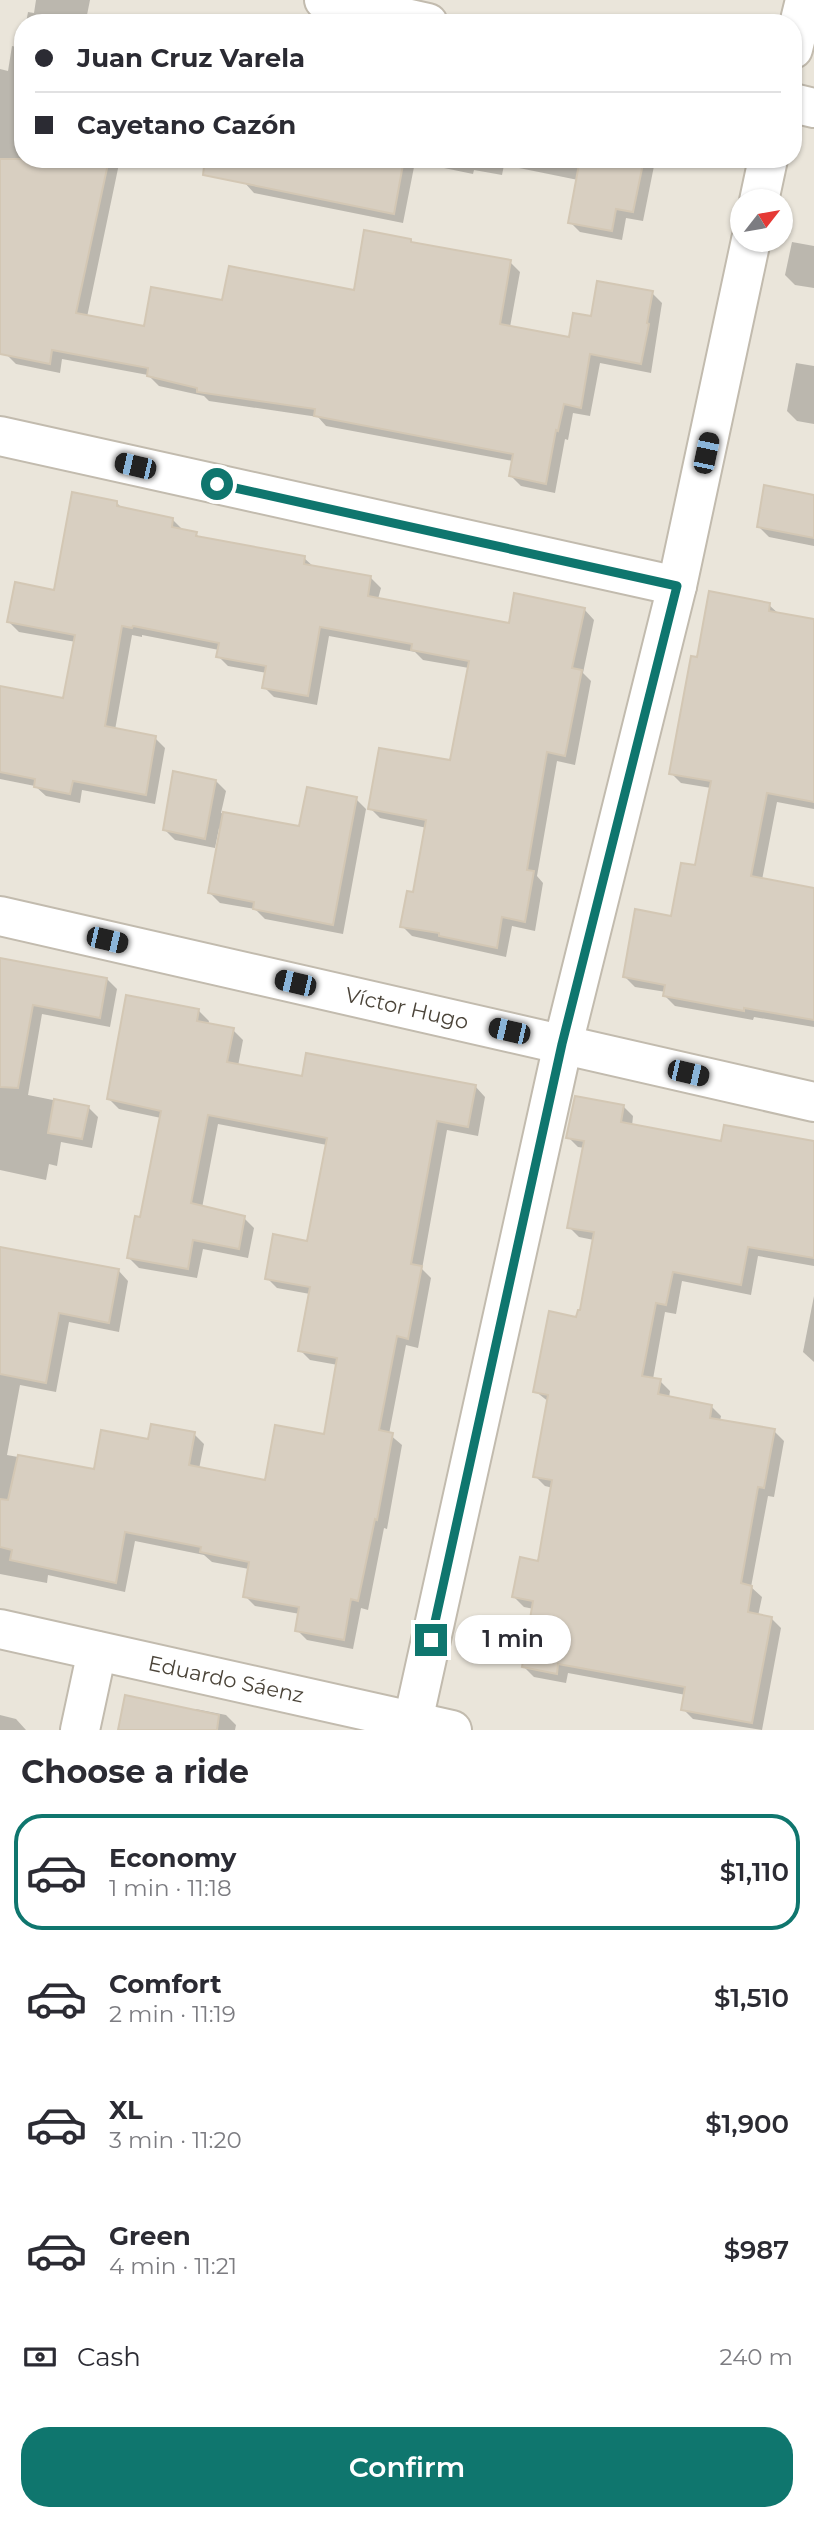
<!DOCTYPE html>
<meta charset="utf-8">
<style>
body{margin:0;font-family:Montserrat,sans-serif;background:#f7f7f7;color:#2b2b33;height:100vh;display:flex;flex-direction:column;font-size:26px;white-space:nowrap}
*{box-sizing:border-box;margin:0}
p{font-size:23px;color:#7c7c81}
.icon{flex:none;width:38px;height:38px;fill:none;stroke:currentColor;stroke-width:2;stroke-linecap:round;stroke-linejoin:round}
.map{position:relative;height:1730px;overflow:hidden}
.sheet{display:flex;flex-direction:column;background:#fff;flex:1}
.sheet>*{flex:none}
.banner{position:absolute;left:14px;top:14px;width:788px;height:154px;border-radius:28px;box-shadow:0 2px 5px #0004;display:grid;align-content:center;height:154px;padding:0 21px;background:#fff}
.needle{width:46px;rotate:59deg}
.fabs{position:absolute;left:730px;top:189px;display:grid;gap:14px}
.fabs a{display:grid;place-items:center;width:63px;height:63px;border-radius:50%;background:#fff;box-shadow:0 2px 5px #0004;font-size:35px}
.end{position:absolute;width:32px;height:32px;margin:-16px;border:9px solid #0f766e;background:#fff;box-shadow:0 0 0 4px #fff}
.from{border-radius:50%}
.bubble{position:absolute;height:49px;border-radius:24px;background:#fff;box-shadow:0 2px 5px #0004;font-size:23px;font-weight:600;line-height:49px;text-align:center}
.car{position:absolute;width:21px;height:42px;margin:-21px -10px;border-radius:9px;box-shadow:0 0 5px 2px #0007;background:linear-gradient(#222 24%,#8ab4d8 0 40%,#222 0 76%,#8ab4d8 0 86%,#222 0)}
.banner b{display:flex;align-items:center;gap:24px;height:66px;font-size:26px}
.banner b+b{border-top:2px solid #e1e1e2}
.banner i{width:18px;height:18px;background:#2b2b33}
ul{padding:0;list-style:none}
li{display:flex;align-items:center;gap:21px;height:116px;margin:0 14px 10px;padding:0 7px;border:4px solid transparent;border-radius:28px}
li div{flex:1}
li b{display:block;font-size:26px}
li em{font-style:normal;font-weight:600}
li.on{border-color:#0f766e}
li>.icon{width:63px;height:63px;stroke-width:1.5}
h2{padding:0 21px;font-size:32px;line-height:84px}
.pay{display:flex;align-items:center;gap:18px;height:77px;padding:0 21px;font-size:26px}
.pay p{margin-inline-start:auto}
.primary-button{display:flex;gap:14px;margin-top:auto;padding:14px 21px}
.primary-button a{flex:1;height:80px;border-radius:28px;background:#0f766e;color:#fff;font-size:28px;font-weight:600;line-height:80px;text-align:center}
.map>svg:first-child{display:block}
.residential{fill:#eae5da;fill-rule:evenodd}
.shadow{fill:#0003}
.building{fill:#d8cfc1;stroke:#d3c7b4;stroke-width:2}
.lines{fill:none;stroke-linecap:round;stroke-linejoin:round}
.minor-casing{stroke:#c2bbae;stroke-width:42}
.minor{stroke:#fff;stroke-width:38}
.route{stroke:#0f766e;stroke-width:9}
.labels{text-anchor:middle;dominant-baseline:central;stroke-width:6;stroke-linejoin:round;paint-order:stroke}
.street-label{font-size:21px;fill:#4b4439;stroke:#fff}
</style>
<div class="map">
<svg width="814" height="1730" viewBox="0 0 814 1730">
<rect width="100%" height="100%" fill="#f6f3ec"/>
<path class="residential" d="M 0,0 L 814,0 L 814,1730 L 0,1730 ZM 23,23 L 793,23 L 793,159 L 23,159 ZM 742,201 L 780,201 L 780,240 L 742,240 Z"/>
<g class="shadow">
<path d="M 36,0 L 90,0 L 86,20 L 98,23 L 26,23 L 28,12 L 34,13 Z"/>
<path d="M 23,38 L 23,159 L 120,159 L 87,317 L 146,328 L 224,302 L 355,292 L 411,241 L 414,244 L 510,262 L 520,272 L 510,327 L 570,339 L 592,318 L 652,293 L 662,303 L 651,373 L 600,363 L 590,416 L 573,413 L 568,440 L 565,439 L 555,493 L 521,486 L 511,476 L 513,461 L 326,426 L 318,417 L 209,401 L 204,396 L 159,386 L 148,375 L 62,359 L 60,373 L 16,364 L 6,354 L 0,318 L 0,69 L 8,71 L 12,46 L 21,48 Z"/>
<path d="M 196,159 L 653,159 L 655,161 L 643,221 L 626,218 L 622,240 L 580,232 L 570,222 L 578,180 L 504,165 L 502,175 L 474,170 L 473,174 L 415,162 L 403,223 L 254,193 L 244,182 L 247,169 Z"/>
<path d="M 792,242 L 814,246 L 814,288 L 795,285 L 785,275 Z"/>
<path d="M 796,363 L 814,366 L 814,424 L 797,421 L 787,411 Z"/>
<path d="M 814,497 L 814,546 L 769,537 L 759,527 Z"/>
<path d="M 117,503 L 123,509 L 172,519 L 182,529 L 196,534 L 201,539 L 304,558 L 314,567 L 371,578 L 381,588 L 378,599 L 510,625 L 584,609 L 594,620 L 583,673 L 591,681 L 575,765 L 557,761 L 537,876 L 543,883 L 535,931 L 512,926 L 506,957 L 412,936 L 402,926 L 415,894 L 427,828 L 380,818 L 370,808 L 451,762 L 469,668 L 423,660 L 415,652 L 329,636 L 317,705 L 274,697 L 264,687 L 267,673 L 228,666 L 218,656 L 219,650 L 142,635 L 142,637 L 132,635 L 115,730 L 155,738 L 165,748 L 155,804 L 82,790 L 80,803 L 46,796 L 35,786 L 0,779 L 0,701 L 65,701 L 76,642 L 19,632 L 9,622 L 55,592 Z"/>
<path d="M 769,605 L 779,614 L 814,621 L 814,809 L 777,802 L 762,880 L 814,890 L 814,1027 L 754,1017 L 753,1020 L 675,1006 L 665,996 L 666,992 L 635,987 L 625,977 L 672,918 L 697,868 L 711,788 L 681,783 L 671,773 L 698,659 Z"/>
<path d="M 216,781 L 226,791 L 221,813 L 301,828 L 356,799 L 366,809 L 343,934 L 265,919 L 255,909 L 220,903 L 210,893 L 222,828 L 219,828 L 215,848 L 175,840 L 165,830 Z"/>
<path d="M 0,959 L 107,979 L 117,989 L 110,1027 L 42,1014 L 28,1095 L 88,1107 L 98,1117 L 92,1148 L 61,1142 L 57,1166 L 49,1164 L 46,1180 L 0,1170 Z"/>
<path d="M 199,1011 L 209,1021 L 208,1025 L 233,1030 L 243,1040 L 238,1066 L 303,1078 L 475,1086 L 485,1097 L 478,1136 L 447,1130 L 422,1269 L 431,1278 L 418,1348 L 406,1345 L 389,1434 L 402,1445 L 387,1529 L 384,1528 L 368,1610 L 361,1608 L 353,1649 L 307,1640 L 297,1630 L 300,1614 L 255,1606 L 245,1596 L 249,1569 L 212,1562 L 204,1555 L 135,1541 L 125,1592 L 48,1575 L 47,1583 L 0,1574 L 0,1310 L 118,1270 L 128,1281 L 119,1332 L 69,1322 L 56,1392 L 20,1385 L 7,1455 L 95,1471 L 150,1441 L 194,1434 L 204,1444 L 199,1469 L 267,1482 L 325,1436 L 338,1365 L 310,1360 L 300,1350 L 310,1294 L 277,1288 L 267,1278 L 309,1243 L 327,1145 L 218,1124 L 202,1208 L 244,1218 L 254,1228 L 248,1258 L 203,1249 L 197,1278 L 139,1268 L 129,1258 L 142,1219 L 161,1118 L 119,1109 L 109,1099 Z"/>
<path d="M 623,1106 L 633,1116 L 632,1126 L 722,1143 L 814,1143 L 814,1266 L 758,1256 L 751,1295 L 682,1281 L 676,1314 L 665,1312 L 653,1379 L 660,1381 L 670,1391 L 669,1398 L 711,1406 L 721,1416 L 720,1421 L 774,1431 L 784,1441 L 774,1497 L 768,1496 L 751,1587 L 762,1597 L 758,1616 L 771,1618 L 781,1628 L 762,1730 L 693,1719 L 683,1709 L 686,1695 L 568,1673 L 566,1683 L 534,1677 L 524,1667 L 534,1609 L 524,1607 L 514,1597 L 539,1563 L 553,1488 L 545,1486 L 535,1476 L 549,1402 L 535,1391 L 581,1313 L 594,1240 L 579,1237 L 569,1227 L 585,1148 L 578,1147 L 568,1137 Z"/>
<path d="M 814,1296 L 814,1362 L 803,1352 Z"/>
<path d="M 127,1697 L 195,1712 L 196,1709 L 226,1715 L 236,1725 L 235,1730 L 120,1730 Z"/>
<path d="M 0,1715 L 16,1719 L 26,1730 L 0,1730 Z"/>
</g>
<g class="building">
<path d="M 0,159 L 109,159 L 76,313 L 144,326 L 151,287 L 222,300 L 229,266 L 354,290 L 364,230 L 411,239 L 411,242 L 511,260 L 500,324 L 569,337 L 573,313 L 591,316 L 597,281 L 653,291 L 647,323 L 649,324 L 641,364 L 590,354 L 581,408 L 564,404 L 558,431 L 556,430 L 546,484 L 509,476 L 513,454 L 314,416 L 315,409 L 197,392 L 197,388 L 147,376 L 148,368 L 52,350 L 50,364 L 0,354 Z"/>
<path d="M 205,159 L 404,159 L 394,214 L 203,175 Z"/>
<path d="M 580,159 L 644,159 L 633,212 L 616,209 L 612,231 L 568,223 Z"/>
<path d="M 764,485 L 814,495 L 814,538 L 757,527 Z"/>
<path d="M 72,492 L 117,501 L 117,506 L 173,518 L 172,527 L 197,532 L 196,536 L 305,556 L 304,564 L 371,576 L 368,596 L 509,623 L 514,593 L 585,608 L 572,668 L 582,670 L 565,756 L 547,752 L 527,870 L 534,871 L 525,922 L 502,917 L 497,948 L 439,936 L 439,933 L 400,927 L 407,891 L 413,892 L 426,820 L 368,809 L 379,748 L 450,760 L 469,661 L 411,650 L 412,644 L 320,627 L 308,696 L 262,688 L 266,666 L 216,657 L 219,643 L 133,626 L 132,628 L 122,626 L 105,726 L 156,736 L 146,795 L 73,781 L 70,794 L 34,787 L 35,779 L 0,772 L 0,686 L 63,698 L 75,635 L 7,622 L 15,582 L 54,590 Z"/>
<path d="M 709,591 L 770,603 L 769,611 L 814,619 L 814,802 L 767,793 L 751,876 L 814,888 L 814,1020 L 744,1008 L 744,1011 L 663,996 L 665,985 L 623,977 L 635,909 L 671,916 L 681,863 L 695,865 L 711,781 L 669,774 L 691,656 L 697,657 Z"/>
<path d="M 173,771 L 216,780 L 205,839 L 163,830 Z"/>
<path d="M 307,787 L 357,797 L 333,925 L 253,909 L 254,902 L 208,893 L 223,812 L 299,826 Z"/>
<path d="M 0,958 L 107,978 L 100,1018 L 33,1005 L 18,1088 L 0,1087 Z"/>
<path d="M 126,995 L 199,1009 L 197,1021 L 234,1028 L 227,1062 L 302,1076 L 306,1053 L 476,1085 L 468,1127 L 437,1121 L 411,1264 L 422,1266 L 408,1339 L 397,1336 L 379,1430 L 393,1433 L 377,1520 L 375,1519 L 358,1601 L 351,1599 L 344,1640 L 295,1631 L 299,1607 L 243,1597 L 249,1562 L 200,1552 L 201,1547 L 125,1532 L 116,1583 L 10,1560 L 12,1550 L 0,1547 L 0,1499 L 8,1500 L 18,1455 L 94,1469 L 101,1430 L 148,1439 L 151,1424 L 195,1432 L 189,1465 L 265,1480 L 275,1425 L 324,1434 L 337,1358 L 298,1351 L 310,1287 L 265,1279 L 273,1234 L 307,1241 L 327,1138 L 208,1115 L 191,1203 L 245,1216 L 239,1249 L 193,1240 L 188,1269 L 127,1258 L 135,1216 L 140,1217 L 161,1111 L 107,1099 Z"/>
<path d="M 575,1096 L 624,1105 L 621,1122 L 721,1141 L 724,1125 L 814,1141 L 814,1258 L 748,1247 L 741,1285 L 673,1272 L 666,1305 L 656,1303 L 642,1376 L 661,1379 L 658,1394 L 712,1405 L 710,1418 L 775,1429 L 764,1488 L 758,1487 L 741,1583 L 752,1586 L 748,1612 L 772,1617 L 752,1723 L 681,1710 L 685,1687 L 558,1664 L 557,1674 L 522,1667 L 533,1601 L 512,1597 L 520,1557 L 538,1561 L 552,1480 L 533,1477 L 548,1395 L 533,1392 L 549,1311 L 576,1317 L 578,1310 L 580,1310 L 594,1232 L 567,1228 L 584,1141 L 566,1138 Z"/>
<path d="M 54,1099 L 89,1106 L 82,1139 L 48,1133 Z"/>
<path d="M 0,1247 L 119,1269 L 109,1323 L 59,1313 L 46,1383 L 0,1374 Z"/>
<path d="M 125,1695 L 219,1715 L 217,1730 L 118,1730 Z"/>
</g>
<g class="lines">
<g class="minor-casing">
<g id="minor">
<path d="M 324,0 L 428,23"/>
<path d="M 793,49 L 805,0"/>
<path d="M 793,103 L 814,108"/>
<path d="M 759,201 L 768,159"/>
<path d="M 0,436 L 677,586"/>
<path d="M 0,916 L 814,1102"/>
<path d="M 0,1629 L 452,1730"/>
<path d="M 413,1721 L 563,1044 L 677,586 L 751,240"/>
<path d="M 80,1730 L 97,1651"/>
</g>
</g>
<use href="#minor" class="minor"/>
</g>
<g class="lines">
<path class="route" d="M 217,484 L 677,586 L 562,1044 L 431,1640"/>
</g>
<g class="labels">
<g class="street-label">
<text transform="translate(407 1008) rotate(13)">Víctor Hugo</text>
<text transform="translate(226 1679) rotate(12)">Eduardo Sáenz</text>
</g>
</g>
</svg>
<div class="fabs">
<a><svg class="needle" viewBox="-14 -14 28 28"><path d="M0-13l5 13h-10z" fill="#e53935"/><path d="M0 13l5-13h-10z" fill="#7c7c81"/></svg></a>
</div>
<i class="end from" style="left:217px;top:484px"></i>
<i class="end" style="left:431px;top:1640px"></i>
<div class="bubble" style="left:455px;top:1615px;width:116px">1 min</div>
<i class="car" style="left:706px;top:453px;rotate:12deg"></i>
<i class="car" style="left:135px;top:466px;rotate:283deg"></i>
<i class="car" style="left:107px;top:940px;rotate:103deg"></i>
<i class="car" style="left:295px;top:983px;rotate:283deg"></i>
<i class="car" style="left:509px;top:1031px;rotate:283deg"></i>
<i class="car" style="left:688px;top:1073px;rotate:103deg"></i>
<div class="banner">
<b><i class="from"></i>Juan Cruz Varela</b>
<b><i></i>Cayetano Cazón</b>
</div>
</div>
<section class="sheet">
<h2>Choose a ride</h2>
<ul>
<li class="on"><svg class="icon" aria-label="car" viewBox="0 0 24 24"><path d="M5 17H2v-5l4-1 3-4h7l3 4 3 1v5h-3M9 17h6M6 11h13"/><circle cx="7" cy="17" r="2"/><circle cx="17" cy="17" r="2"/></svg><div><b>Economy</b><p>1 min · 11:18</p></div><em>$1,110</em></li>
<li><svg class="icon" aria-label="car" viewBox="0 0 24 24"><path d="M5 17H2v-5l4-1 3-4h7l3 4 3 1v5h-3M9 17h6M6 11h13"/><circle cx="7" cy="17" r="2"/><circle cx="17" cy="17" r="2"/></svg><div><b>Comfort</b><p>2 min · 11:19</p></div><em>$1,510</em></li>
<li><svg class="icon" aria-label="car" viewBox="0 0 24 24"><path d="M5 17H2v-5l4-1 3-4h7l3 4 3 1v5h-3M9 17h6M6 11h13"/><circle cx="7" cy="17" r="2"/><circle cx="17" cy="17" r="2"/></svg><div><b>XL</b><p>3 min · 11:20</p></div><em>$1,900</em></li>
<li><svg class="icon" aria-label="car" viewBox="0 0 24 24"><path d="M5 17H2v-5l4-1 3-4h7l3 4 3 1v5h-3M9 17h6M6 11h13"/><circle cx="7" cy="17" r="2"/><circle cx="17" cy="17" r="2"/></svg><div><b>Green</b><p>4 min · 11:21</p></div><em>$987</em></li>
</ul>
<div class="pay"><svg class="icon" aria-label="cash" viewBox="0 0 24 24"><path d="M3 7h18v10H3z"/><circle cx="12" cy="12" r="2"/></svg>Cash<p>240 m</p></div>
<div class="primary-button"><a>Confirm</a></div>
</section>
